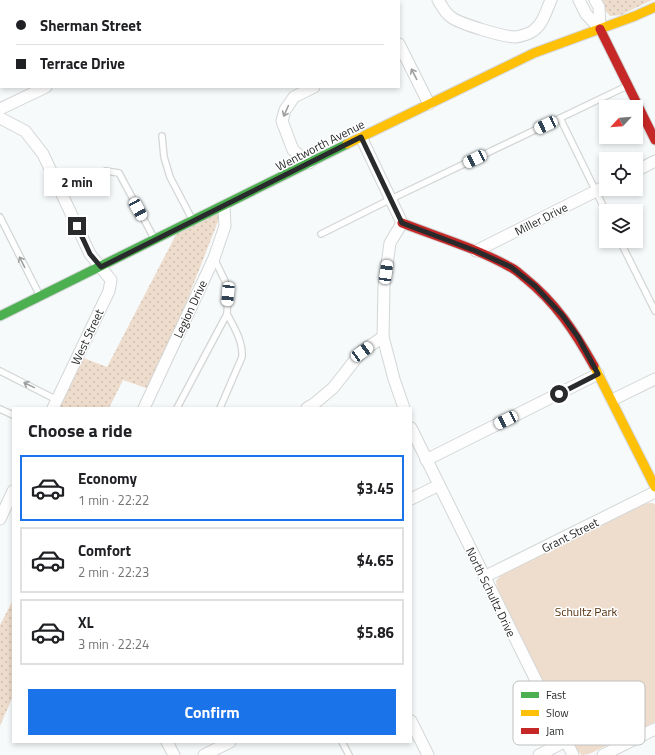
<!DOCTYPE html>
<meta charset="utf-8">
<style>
body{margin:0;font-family:"Titillium Web",sans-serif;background:#f6f6f6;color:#202124;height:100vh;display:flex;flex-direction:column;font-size:15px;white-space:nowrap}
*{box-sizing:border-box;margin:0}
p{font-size:13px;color:#757577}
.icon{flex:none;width:22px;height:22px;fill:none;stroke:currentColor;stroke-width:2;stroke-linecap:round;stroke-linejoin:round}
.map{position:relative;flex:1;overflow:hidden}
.panel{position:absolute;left:12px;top:407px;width:400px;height:336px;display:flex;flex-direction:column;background:#fff;border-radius:0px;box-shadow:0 2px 6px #0003}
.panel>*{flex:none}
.hud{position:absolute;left:0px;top:0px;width:400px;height:88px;box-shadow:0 2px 6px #0003;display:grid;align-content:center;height:88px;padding:0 16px;background:#fff}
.needle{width:26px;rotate:244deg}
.controls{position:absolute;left:599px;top:100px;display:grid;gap:8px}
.controls a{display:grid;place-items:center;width:44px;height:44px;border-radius:0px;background:#fff;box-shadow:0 2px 6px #0003;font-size:20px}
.end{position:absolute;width:18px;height:18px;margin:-9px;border:5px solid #282a2b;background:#fff;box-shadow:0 0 0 2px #fff}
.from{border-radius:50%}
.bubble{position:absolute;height:28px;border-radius:0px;background:#fff;box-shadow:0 2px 6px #0003;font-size:13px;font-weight:700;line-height:28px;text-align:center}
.car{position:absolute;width:12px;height:24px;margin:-12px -6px;border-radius:5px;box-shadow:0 0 3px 1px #0007;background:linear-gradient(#fff 24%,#345 0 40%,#fff 0 76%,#345 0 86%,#fff 0)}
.hud b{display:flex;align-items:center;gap:14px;height:38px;font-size:15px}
.hud b+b{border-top:1px solid #e0e0e0}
.hud i{width:10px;height:10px;background:#202124}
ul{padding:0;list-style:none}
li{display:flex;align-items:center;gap:12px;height:66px;margin:0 8px 6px;padding:0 8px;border:2px solid #e0e0e0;border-radius:0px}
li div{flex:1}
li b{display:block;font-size:15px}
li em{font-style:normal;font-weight:700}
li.current{border-color:#1a73e8}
li>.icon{width:36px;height:36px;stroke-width:1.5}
h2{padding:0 16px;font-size:18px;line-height:48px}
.cta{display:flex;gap:8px;margin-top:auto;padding:8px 16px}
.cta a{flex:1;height:46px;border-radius:0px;background:#1a73e8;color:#fff;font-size:16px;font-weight:700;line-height:46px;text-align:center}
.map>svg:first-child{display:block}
.grass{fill:url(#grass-dots)}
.green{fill:#eedccc}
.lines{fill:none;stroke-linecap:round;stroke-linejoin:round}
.lane-casing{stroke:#d4d6d6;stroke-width:8}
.street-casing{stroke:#d4d6d6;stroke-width:13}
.fast-casing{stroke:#d4d6d6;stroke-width:11}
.slow-casing{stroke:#d4d6d6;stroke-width:11}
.jam-casing{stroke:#d4d6d6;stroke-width:11}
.lane{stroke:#fefefe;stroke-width:5.5}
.street{stroke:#fefefe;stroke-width:11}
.fast{stroke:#4caf50;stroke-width:9}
.slow{stroke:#ffc107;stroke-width:9}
.jam{stroke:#c62828;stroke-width:9}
.oneway{stroke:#9e9f9f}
.route{stroke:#282a2b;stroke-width:5}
.labels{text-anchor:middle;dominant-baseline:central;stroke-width:3;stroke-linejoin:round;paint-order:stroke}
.street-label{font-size:12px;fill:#282a2b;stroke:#fff}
.park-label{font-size:12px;fill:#54300f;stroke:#fff}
.key{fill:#fff;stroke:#bebfbf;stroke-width:1}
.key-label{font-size:11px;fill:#282a2b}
</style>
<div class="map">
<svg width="655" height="755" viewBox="0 0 655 755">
<defs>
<pattern id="grass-dots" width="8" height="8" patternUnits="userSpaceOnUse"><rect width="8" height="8" fill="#eedccc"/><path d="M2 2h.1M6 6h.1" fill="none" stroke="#ccbdaf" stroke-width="1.8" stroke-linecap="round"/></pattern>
</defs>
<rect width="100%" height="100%" fill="#f6fafb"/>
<g class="grass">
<path d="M 599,0 L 652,0 L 621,15 L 610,16 L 602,7 Z"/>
<path d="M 224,206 L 152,390 L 123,380 L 109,408 L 53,408 L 78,356 L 107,367 L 179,229 Z"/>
<path d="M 13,600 L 13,696 L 0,726 L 0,625 Z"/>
</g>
<path class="green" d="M 649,503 L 653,503 L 655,505 L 655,722 L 589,754 L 582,755 L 577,750 L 497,588 L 496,581 L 500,576 L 644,504 Z"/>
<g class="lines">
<g class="lane-casing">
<g id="lane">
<path d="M 560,118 L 606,212"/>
<path d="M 162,136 L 164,157 L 170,177 L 193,221"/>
<path d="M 106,171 L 119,173 L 155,240"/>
<path d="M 0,217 L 40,296"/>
<path d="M 321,234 L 391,199 L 627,86"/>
<path d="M 620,241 L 655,311"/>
<path d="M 0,371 L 57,400"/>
<path d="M 177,408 L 227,314 L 228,295 L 225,281 L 214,258"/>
<path d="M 220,408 L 242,357 C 243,341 234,327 227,314"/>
<path d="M 0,409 L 13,415"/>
<path d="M 342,742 L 349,755"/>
</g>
</g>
<g class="street-casing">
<g id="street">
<path d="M 233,0 L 233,1"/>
<path d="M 376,0 L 377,1"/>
<path d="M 438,0 C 442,6 445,13 451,17 C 460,24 504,37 515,37 C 522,36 527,35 533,31 C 543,24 546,11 551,0"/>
<path d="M 579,0 L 586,14 L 600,29"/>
<path d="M 595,0 L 599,7 L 600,29"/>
<path d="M 204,1 L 204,0"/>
<path d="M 352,1 L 352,0"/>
<path d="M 399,44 L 429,104"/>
<path d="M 0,109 L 46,87"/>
<path d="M 0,118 L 25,131 L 43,154 L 90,254 L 111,280 L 109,291 L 53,408"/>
<path d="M 361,137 L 402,223 L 390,243 L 384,286 L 383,337 L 394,379 L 404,408"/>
<path d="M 309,163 L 293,150 L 282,121 L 285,110 L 294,97 L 314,87"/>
<path d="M 636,171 L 655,161"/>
<path d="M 476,251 L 606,186"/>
<path d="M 612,400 L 655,379"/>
<path d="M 144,408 L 214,258 L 225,226 L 224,206"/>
<path d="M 307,408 L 314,404 L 333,388 L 362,351 L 383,337"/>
<path d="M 411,428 L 573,755"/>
<path d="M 426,460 L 598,374"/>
<path d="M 411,499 L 439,485"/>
<path d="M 0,519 L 13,491"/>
<path d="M 484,577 L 655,492"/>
<path d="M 411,721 L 428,755"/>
<path d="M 167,742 L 174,755"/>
<path d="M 204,755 L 230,742"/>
<path d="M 539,755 L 566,741"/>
<path d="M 603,755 L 655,729"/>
</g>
</g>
<g class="fast-casing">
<path id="fast" d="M 0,316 L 347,144"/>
</g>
<g class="slow-casing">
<g id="slow">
<path d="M 347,144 L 534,53 L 635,16 L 655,7"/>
<path d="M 594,366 L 655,487"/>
</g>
</g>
<g class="jam-casing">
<g id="jam">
<path d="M 600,29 L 655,140"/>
<path d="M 402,223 C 438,237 476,248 510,267 C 515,269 520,274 525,278 C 556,303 575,332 594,366"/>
</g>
</g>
<use href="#lane" class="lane"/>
<use href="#street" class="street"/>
<use href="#fast" class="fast"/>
<use href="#slow" class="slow"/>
<use href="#jam" class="jam"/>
</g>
<defs><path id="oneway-shaft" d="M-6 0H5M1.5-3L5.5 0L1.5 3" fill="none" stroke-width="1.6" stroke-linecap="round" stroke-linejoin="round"/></defs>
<g class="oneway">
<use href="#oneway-shaft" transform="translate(414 74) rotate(-117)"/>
<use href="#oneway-shaft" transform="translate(286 111) rotate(114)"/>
<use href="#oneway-shaft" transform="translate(22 262) rotate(-117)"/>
<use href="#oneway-shaft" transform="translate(29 385) rotate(-154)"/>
</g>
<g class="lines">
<path class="route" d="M 77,226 L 90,254 L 101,267 L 361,137 L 402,223 L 476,251 L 511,267 L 535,286 L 562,315 L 578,337 L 598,374 L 559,394"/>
</g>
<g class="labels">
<g class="street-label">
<text transform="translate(320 145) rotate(-27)">Wentworth Avenue</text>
<text transform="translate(541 219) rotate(-27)">Miller Drive</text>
<text transform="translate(190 309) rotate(-65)">Legion Drive</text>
<text transform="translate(87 337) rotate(-65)">West Street</text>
<text transform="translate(570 535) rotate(-27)">Grant Street</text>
<text transform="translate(491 592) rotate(64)">North Schultz Drive</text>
</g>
<g class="park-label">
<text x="586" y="611">Schultz Park</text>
</g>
</g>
<rect x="513" y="681" width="132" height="64" rx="6" class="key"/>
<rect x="521" y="692" width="18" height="6" fill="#4caf50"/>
<rect x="521" y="710" width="18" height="6" fill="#ffc107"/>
<rect x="521" y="728" width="18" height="6" fill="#c62828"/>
<g class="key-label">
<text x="546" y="699">Fast</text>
<text x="546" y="717">Slow</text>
<text x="546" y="735">Jam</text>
</g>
</svg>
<div class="controls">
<a><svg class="needle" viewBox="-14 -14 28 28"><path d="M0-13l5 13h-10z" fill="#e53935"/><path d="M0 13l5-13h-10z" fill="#757577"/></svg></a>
<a><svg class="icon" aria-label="locate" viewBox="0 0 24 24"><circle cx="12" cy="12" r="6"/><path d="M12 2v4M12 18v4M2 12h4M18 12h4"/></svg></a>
<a><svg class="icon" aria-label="layers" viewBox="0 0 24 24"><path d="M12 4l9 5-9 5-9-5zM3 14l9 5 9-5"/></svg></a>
</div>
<i class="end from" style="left:559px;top:394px"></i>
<i class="end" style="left:77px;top:226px"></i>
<div class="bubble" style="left:44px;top:168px;width:66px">2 min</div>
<i class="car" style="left:546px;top:125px;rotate:245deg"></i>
<i class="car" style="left:475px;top:159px;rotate:244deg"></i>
<i class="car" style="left:138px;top:209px;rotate:151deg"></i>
<i class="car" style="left:386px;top:272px;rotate:8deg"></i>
<i class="car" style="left:228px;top:294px;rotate:185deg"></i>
<i class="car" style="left:362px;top:352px;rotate:54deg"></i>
<i class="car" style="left:506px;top:420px;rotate:244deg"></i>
<div class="hud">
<b><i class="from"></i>Sherman Street</b>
<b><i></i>Terrace Drive</b>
</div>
<section class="panel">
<h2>Choose a ride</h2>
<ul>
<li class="current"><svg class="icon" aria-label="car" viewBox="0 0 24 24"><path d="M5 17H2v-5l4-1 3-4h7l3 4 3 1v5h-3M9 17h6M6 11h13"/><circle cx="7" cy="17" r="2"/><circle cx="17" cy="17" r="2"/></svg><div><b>Economy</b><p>1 min · 22:22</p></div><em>$3.45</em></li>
<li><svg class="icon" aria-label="car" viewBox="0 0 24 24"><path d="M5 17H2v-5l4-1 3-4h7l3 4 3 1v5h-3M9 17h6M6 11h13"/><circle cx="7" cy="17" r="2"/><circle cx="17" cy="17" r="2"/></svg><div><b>Comfort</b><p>2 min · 22:23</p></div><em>$4.65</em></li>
<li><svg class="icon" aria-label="car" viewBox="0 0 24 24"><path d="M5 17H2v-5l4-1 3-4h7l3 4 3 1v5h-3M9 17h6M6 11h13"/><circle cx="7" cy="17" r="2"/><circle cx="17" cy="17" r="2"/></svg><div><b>XL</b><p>3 min · 22:24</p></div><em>$5.86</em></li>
</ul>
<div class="cta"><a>Confirm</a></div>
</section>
</div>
